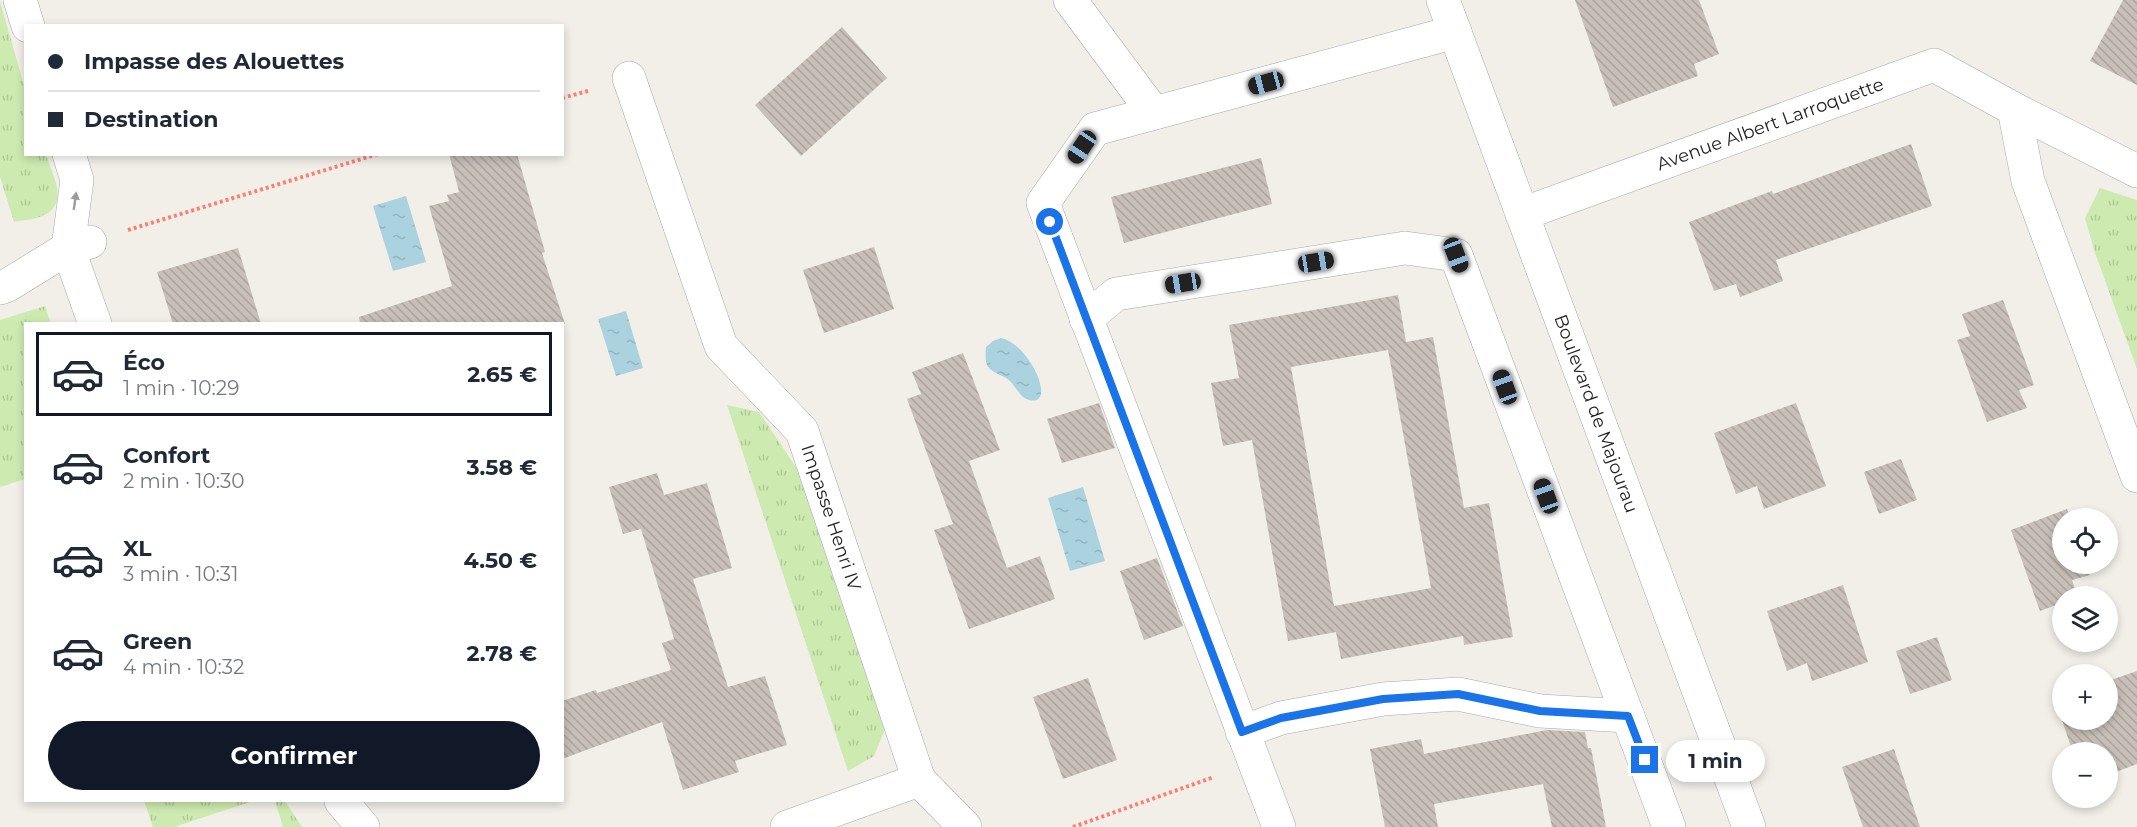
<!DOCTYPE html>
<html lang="fr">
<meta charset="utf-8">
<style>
body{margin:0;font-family:Montserrat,sans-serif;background:#f6f6f7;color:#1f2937;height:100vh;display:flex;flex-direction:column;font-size:22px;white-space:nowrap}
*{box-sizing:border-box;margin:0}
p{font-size:20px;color:#747a83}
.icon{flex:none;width:33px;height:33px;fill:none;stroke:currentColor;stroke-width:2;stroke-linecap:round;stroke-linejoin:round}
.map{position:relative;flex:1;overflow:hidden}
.side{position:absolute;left:24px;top:322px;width:540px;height:480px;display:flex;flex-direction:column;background:#fff;border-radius:0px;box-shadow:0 3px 9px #0003}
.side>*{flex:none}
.top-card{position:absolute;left:24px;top:24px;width:540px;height:132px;border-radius:0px;box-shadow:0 3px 9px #0003;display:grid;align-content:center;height:132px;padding:0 24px;background:#fff}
.tools{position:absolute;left:2052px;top:508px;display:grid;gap:12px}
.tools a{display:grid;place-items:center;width:66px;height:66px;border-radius:50%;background:#fff;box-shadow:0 3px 9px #0003;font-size:30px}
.end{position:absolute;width:27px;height:27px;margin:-14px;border:8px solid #1a73e8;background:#fff;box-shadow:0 0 0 3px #fff}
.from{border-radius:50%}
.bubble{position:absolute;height:42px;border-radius:21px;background:#fff;box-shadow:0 3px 9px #0003;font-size:20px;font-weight:700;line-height:42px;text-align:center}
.car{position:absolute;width:18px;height:36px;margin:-18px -9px;border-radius:8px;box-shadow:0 0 4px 2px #0007;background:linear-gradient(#222 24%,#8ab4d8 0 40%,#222 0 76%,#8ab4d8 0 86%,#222 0)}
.top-card b{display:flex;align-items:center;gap:21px;height:57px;font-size:22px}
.top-card b+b{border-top:2px solid #e0e1e3}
.top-card i{width:15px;height:15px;background:#1f2937}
ul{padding:10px 0 0;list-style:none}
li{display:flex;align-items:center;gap:18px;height:84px;margin:0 12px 9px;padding:0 12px;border:3px solid transparent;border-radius:0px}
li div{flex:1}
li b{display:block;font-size:22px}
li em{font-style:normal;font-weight:700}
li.active{border-color:#111827}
li>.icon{width:54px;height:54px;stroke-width:1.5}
.button{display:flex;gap:12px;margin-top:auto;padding:12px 24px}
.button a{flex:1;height:69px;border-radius:36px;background:#111827;color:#fff;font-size:24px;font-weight:700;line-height:69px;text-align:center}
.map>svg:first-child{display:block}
.grass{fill:url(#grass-tufts)}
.water{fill:url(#water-ripples)}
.building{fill:url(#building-back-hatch);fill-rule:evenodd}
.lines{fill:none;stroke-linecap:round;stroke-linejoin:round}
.minor-casing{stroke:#a9a9a9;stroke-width:34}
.path{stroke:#fa8072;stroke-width:4;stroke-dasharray:3 3;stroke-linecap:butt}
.minor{stroke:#fff;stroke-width:33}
.oneway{fill:#9c9c9c}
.route{stroke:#1a73e8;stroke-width:8}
.labels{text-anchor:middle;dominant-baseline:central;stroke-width:5;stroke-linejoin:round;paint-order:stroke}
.street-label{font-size:18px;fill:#222;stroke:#fff}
</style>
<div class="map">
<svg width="2137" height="827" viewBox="0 0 2137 827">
<defs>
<pattern id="grass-tufts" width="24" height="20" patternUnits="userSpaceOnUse" patternTransform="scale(1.5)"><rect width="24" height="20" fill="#cdebb0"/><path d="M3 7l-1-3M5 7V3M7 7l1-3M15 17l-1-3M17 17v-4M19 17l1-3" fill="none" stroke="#b0c997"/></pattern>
<pattern id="water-ripples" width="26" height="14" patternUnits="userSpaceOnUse" patternTransform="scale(1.5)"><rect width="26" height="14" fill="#aad3df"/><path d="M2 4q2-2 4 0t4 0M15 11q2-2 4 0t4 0" fill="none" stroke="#92b5bf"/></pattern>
<pattern id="building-back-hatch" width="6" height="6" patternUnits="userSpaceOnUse" patternTransform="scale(1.5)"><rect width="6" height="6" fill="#c7bfb8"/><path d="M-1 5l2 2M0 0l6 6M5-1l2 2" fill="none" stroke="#aba49e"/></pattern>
</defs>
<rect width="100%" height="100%" fill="#f2efe9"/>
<g class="grass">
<path d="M 0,1 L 25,89 L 26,154 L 46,155 C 53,175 70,205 42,216 C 34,220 23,220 14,222 L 0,177 Z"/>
<path d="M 2100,188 L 2137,200 L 2137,369 L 2094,250 L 2085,218 Z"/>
<path d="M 45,306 L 51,324 L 26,324 L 25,479 L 0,487 L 0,320 Z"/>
<path d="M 727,405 L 759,412 L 796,467 L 829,543 L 885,729 L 874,756 L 848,771 Z"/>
<path d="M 144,801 L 253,801 L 174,827 L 153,827 Z"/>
<path d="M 275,801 L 285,801 L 302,827 L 283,827 Z"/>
</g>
<g class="water">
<path d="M 406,196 L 426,262 L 393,271 L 373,206 Z"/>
<path d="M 626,311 L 643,368 L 616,376 L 598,319 Z"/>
<path d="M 1001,338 C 1030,344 1058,407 1029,400 C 1019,398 1015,383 1006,378 C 988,369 984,369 986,347 L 993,341 Z"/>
<path d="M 1083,487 L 1105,561 L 1070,571 L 1048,498 Z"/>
</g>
<g class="building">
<path d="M 1575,0 L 1699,0 L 1719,54 L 1694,64 L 1698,76 L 1613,107 Z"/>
<path d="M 2123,0 L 2137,0 L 2137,85 L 2090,61 Z"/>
<path d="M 842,27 L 887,78 L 801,156 L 755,105 Z"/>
<path d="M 1911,144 L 1932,206 L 1776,260 L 1783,281 L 1740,297 L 1736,284 L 1714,291 L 1689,222 L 1772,191 L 1773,194 Z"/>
<path d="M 449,154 L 517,154 L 545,252 L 542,253 L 565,324 L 360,324 L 359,317 L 452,286 L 429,206 L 449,201 L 447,195 L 459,192 Z"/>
<path d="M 1261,158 L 1272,204 L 1124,243 L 1111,197 Z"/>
<path d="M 874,247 L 894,309 L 824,333 L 803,270 Z"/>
<path d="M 238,248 L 261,324 L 173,324 L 157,272 Z"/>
<path d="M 1398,295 L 1406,342 L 1433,337 L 1464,508 L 1489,503 L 1513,637 L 1464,645 L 1463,636 L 1341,659 L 1336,632 L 1288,641 L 1252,440 L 1223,446 L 1211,383 L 1239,378 L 1229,325 ZM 1388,350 L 1431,588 L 1334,606 L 1291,367 Z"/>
<path d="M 2003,300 L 2034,385 L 2019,390 L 2027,408 L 1987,422 L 1957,340 L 1970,336 L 1962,314 Z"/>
<path d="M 963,353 L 1000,450 L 969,461 L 1007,568 L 1040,556 L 1055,599 L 969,629 L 934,530 L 953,524 L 907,399 L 921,394 L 912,372 Z"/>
<path d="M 1099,403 L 1115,448 L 1062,463 L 1047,419 Z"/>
<path d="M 1796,403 L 1826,486 L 1764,509 L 1757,486 L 1736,494 L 1714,433 Z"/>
<path d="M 1901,459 L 1917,500 L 1879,514 L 1864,472 Z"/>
<path d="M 657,473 L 664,495 L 707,483 L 732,568 L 693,579 L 728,687 L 765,676 L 787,745 L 735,761 L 739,772 L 683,790 L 662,722 L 562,759 L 562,701 L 596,690 L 597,693 L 671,670 L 662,643 L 674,639 L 641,529 L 623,534 L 609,487 Z"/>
<path d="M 2067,509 L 2070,519 L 2062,519 L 2062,564 L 2086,564 L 2090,575 L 2072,580 L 2078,597 L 2062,597 L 2062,603 L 2040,611 L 2011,530 Z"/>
<path d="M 1157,558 L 1183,626 L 1144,640 L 1120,571 Z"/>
<path d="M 1843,585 L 1868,662 L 1812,681 L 1807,663 L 1787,671 L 1767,611 Z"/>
<path d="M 1937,637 L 1952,680 L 1910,694 L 1896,651 Z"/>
<path d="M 2137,671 L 2137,764 L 2108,775 L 2108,753 L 2073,753 L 2055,699 L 2062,697 L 2062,720 L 2108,720 L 2108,681 Z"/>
<path d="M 1088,678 L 1117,760 L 1063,779 L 1033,697 Z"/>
<path d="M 1547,730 L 1585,732 L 1588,748 L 1591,748 L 1606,827 L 1552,827 L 1543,784 L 1434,804 L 1438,827 L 1385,827 L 1370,749 L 1421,739 L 1424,754 Z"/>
<path d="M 1894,749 L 1920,827 L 1863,827 L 1842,767 Z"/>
</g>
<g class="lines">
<g class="minor-casing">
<g id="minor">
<path d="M 20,0 L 28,26"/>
<path d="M 1070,0 L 1154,113"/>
<path id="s1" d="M 1443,0 L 1749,827"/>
<path id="s2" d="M 629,78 L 721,346 L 802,431 L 919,780"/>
<path d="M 2014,109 L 2137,171"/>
<path id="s3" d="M 1522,214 L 1934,65 L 2014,109 L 2028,181 L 2137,476"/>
<path d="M 90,242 L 68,248 L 95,324"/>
<path d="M 0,288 L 8,285 L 68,248 L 77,180 L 69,154"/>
<path d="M 1086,319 L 1116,294 L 1405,248 L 1456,255 L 1669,827"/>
<path d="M 1242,732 L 1281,718 L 1383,699 L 1458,694 L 1540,711 L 1628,716"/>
<path d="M 341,801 L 363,827"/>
<path d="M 787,827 L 919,780 L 965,827"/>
<path d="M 1279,827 L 1043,203 L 1095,129 L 1455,32"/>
</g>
</g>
<g class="path">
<path d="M 562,98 L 588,91"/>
<path d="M 128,230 L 378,154"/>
<path d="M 1073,827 L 1214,777"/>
</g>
<use href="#minor" class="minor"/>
</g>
<defs><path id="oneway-solid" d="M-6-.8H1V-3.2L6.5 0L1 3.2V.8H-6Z" transform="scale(1.5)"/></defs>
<use class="oneway" href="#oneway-solid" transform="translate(75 201) rotate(-82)"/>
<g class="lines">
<path class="route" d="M 1050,222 L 1242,732 L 1281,718 L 1383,699 L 1458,694 L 1540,711 L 1628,716 L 1645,760"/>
</g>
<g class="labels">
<g class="street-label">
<text stroke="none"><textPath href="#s3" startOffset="264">Avenue Albert Larroquette</textPath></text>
<text stroke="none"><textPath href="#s1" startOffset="441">Boulevard de Majourau</textPath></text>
<text stroke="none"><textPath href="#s2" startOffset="492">Impasse Henri IV</textPath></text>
</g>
</g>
</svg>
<div class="tools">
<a><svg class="icon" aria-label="locate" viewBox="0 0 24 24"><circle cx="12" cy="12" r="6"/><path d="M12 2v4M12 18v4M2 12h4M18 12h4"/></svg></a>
<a><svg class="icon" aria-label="layers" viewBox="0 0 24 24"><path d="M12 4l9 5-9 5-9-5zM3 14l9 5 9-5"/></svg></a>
<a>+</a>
<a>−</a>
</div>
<i class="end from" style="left:1050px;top:222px"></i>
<i class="end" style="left:1645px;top:760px"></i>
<div class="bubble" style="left:1666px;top:740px;width:99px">1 min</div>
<i class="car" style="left:1266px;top:83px;rotate:255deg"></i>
<i class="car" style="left:1082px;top:147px;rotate:214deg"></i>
<i class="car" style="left:1456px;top:255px;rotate:159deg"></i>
<i class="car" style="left:1316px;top:262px;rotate:81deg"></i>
<i class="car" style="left:1183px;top:283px;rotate:261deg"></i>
<i class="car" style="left:1505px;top:387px;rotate:340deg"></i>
<i class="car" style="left:1546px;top:496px;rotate:340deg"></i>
<div class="top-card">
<b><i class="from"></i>Impasse des Alouettes</b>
<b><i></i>Destination</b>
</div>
<section class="side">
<ul>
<li class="active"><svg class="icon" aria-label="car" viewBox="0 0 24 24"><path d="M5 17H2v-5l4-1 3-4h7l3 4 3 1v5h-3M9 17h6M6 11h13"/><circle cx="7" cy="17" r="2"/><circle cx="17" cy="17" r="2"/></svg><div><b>Éco</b><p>1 min · 10:29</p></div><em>2.65 €</em></li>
<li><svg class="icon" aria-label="car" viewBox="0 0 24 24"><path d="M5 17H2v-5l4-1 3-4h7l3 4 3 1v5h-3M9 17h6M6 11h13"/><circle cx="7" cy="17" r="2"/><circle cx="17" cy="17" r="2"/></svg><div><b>Confort</b><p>2 min · 10:30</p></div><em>3.58 €</em></li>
<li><svg class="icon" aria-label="car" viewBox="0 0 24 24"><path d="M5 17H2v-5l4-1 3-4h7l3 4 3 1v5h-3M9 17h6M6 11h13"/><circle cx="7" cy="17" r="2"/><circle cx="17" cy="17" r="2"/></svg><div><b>XL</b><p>3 min · 10:31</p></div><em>4.50 €</em></li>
<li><svg class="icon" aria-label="car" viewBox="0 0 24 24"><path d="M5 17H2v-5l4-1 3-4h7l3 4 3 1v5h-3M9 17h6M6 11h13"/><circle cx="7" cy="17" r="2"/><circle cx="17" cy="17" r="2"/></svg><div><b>Green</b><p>4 min · 10:32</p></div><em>2.78 €</em></li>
</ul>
<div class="button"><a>Confirmer</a></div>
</section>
</div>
